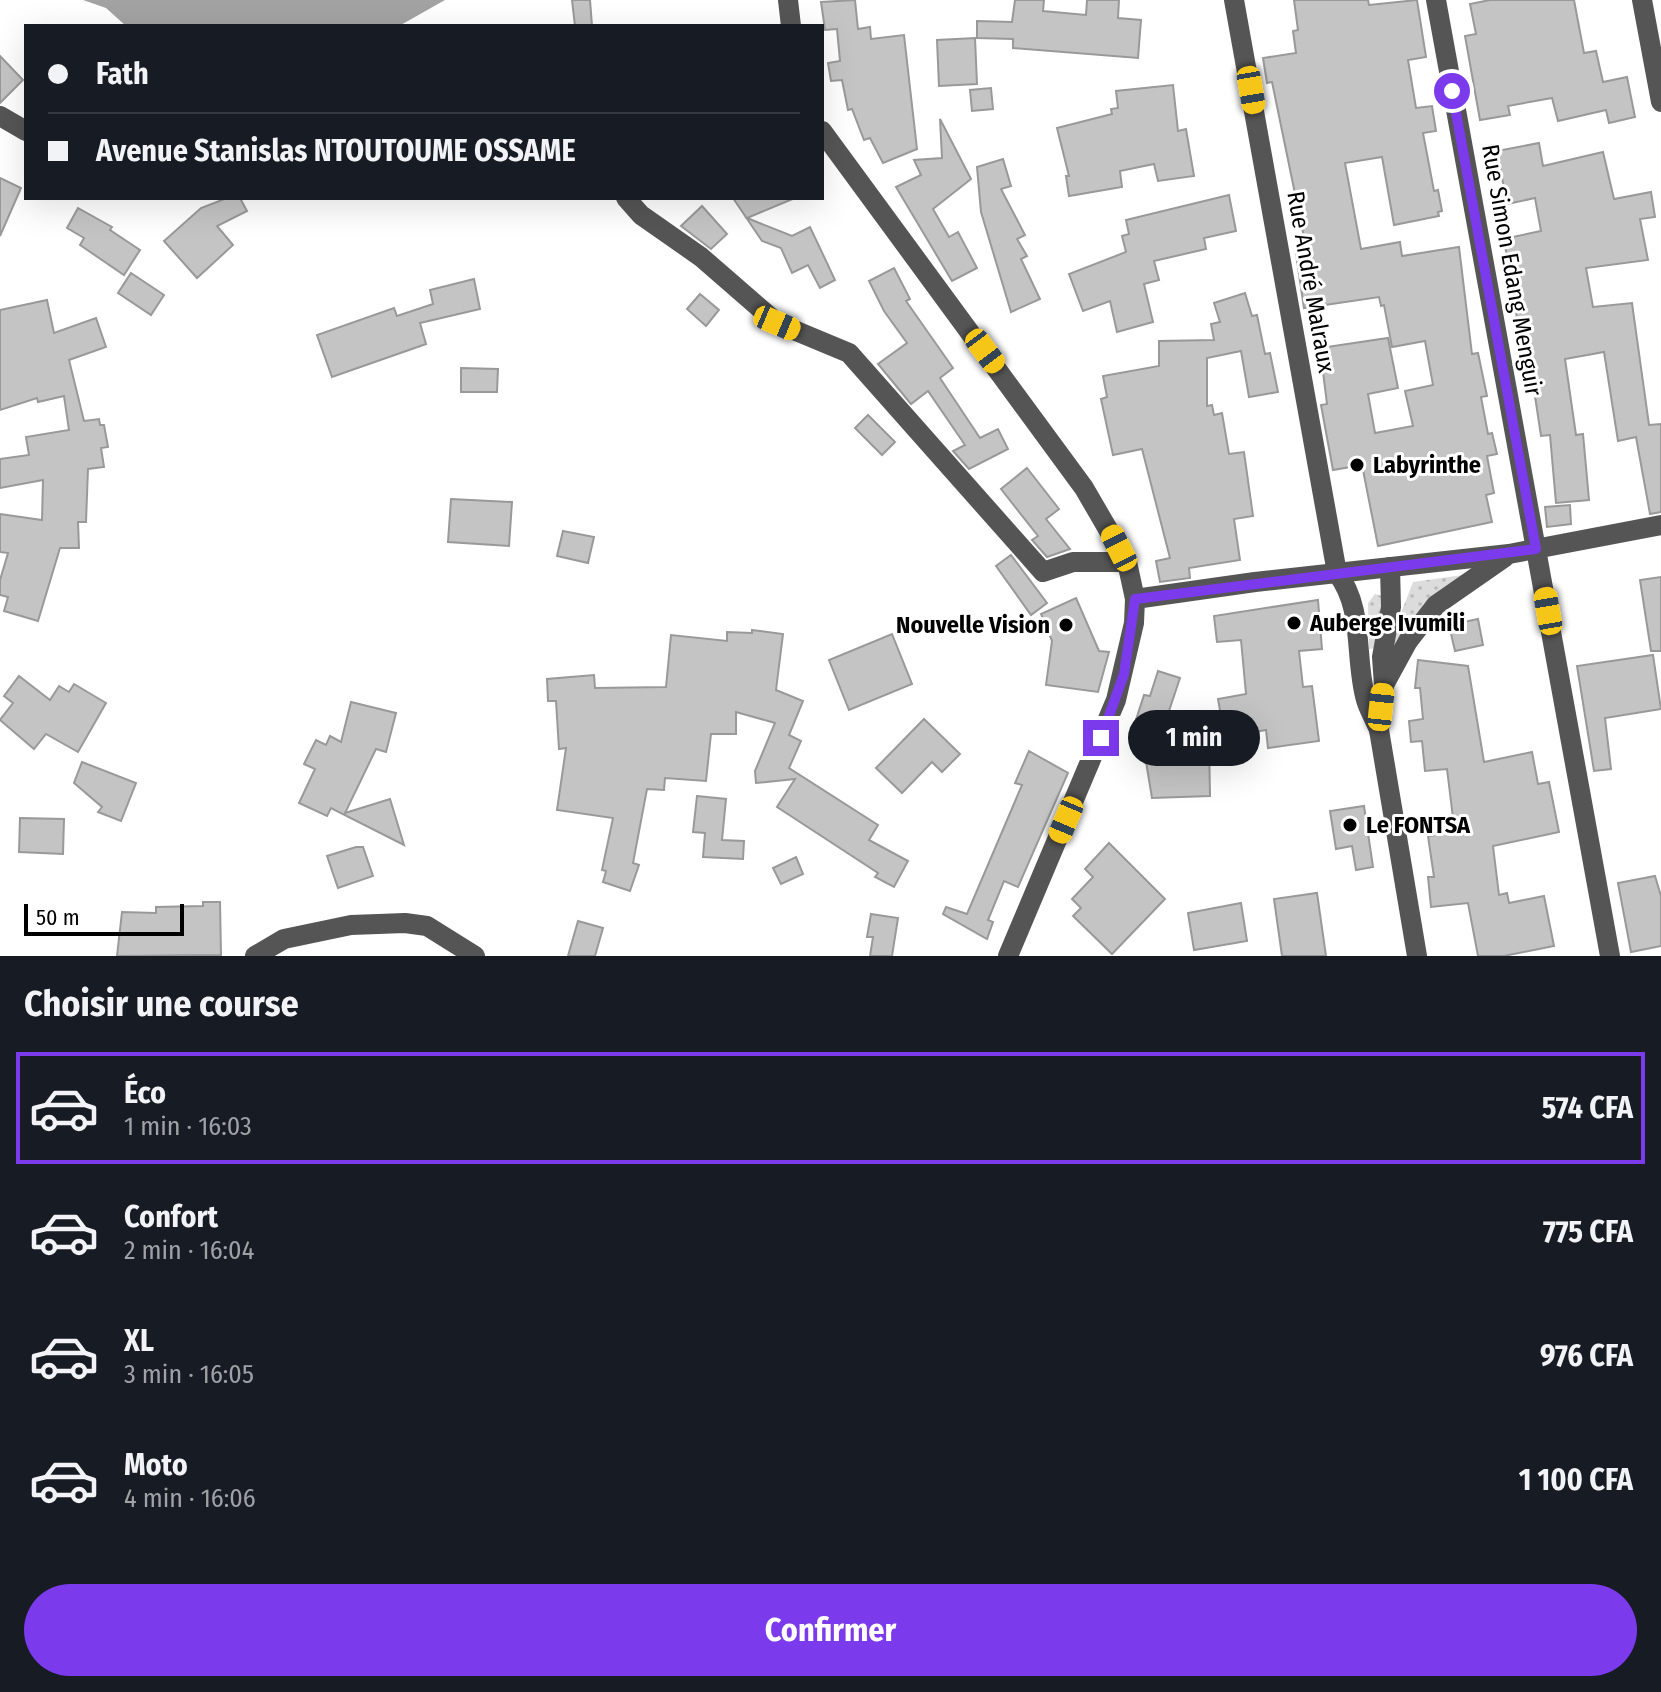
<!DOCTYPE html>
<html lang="fr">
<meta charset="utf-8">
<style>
body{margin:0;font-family:"Fira Sans Condensed",sans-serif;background:#242831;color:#f1f3f6;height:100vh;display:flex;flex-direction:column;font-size:30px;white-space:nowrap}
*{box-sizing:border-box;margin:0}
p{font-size:26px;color:#9ea1a6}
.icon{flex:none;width:44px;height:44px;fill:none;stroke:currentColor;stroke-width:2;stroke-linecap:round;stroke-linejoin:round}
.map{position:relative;height:956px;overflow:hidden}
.side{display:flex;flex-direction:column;background:#171b24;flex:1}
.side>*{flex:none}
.top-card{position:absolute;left:24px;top:24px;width:800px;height:176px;border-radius:0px;box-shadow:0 8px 32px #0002;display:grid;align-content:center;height:176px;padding:0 24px;background:#171b24}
.scale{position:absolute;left:24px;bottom:20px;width:160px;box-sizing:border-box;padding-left:8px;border:4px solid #000;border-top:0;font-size:22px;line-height:28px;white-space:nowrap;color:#000;-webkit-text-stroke:6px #fff;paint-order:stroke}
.end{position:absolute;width:36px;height:36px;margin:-18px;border:10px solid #7c3aed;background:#fff;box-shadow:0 0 0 4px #fff}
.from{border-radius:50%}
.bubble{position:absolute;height:56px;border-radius:28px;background:#171b24;box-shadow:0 8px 32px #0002;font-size:26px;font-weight:700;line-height:56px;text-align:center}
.car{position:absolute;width:24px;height:48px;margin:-24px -12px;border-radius:10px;box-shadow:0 0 6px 2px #0007;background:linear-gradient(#f5c518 24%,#345 0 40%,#f5c518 0 76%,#345 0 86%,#f5c518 0)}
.top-card b{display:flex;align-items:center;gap:28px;height:76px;font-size:30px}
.top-card b+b{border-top:2px solid #363941}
.top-card i{width:20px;height:20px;background:#f1f3f6}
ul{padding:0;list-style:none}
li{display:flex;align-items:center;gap:24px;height:112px;margin:0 16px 12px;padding:0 8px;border:4px solid transparent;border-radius:0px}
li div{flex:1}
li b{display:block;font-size:30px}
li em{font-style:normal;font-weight:700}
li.on{border-color:#7c3aed}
li>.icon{width:72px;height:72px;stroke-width:1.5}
h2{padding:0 24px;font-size:36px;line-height:96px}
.button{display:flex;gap:16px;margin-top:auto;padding:16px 24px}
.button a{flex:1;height:92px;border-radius:48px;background:#7c3aed;color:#fff;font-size:32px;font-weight:700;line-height:92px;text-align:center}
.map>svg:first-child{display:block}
.green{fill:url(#green-dots)}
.water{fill:#a3a3a3}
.building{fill:#c4c4c4;stroke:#999;stroke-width:2}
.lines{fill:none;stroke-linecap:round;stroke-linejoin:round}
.minor{stroke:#555;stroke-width:20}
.route{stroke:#7c3aed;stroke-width:10}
.poi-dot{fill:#000;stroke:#fff;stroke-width:3}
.labels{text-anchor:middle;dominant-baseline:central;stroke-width:6;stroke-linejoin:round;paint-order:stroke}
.street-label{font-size:24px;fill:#000;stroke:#fff}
.poi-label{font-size:24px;font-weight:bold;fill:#000;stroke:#fff;text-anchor:start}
</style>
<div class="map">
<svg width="1661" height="956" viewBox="0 0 1661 956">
<defs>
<pattern id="green-dots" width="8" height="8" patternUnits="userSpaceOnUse" patternTransform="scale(2)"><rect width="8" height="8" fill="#dcdcdc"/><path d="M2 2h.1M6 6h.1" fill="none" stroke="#bbb" stroke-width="1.8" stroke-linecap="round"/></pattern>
</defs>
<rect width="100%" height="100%" fill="#fff"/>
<g class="green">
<path d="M 1463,575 L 1424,603 L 1394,647 L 1396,626 L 1413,582 Z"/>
<path d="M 1375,594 L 1382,596 L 1376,648 L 1369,649 L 1368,603 Z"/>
</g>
<path class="water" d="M 83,0 L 445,0 L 399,26 L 126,26 L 106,8 Z"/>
<g class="building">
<path d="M 572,0 L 590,0 L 592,26 L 575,26 Z"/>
<path d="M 855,0 L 858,29 L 870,27 L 871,39 L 904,35 L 917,149 L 883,163 L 870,138 L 864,140 L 852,109 L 848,110 L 842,80 L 831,81 L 828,63 L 840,61 L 837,29 L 825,30 L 821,2 Z"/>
<path d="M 1015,0 L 1044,0 L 1043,11 L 1086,15 L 1087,0 L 1119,0 L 1118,18 L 1141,20 L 1138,58 L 1013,48 L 1013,39 L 977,38 L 977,21 L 1012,22 Z"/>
<path d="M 1294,0 L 1368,0 L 1369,5 L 1417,0 L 1426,57 L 1408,60 L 1416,108 L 1432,106 L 1436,131 L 1423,133 L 1434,191 L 1438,190 L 1442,211 L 1438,212 L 1439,216 L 1394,225 L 1382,157 L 1345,163 L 1361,249 L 1400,242 L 1402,256 L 1459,247 L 1472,354 L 1478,353 L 1487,396 L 1481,397 L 1488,434 L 1492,433 L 1497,454 L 1487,456 L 1494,493 L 1486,495 L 1492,522 L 1378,546 L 1362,465 L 1333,470 L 1321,405 L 1327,404 L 1320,348 L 1388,338 L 1398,388 L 1368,394 L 1375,433 L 1413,426 L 1405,391 L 1433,385 L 1425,341 L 1392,347 L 1384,305 L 1381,306 L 1379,297 L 1304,308 L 1296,254 L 1307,252 L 1272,82 L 1267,83 L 1263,58 L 1296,53 L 1293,31 L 1298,30 Z"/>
<path d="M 1490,0 L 1574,0 L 1584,53 L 1596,51 L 1603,82 L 1627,77 L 1635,117 L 1609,123 L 1606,110 L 1558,121 L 1552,98 L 1508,106 L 1510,115 L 1480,120 L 1465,36 L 1476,34 L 1470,4 Z"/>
<path d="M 975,38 L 977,84 L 939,86 L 937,40 Z"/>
<path d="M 0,56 L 23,80 L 0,103 Z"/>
<path d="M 1173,85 L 1178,131 L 1186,129 L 1194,176 L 1158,181 L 1154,164 L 1120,171 L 1122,187 L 1069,196 L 1066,176 L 1069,176 L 1057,128 L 1112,114 L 1111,109 L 1118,108 L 1116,91 Z"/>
<path d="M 991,88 L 993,109 L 972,111 L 970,90 Z"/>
<path d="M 940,119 L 971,179 L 933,209 L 949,237 L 958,232 L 977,268 L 952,281 L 896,187 L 921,175 L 914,160 L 942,158 Z"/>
<path d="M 1539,143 L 1543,166 L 1603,152 L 1614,199 L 1651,192 L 1655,217 L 1640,219 L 1648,260 L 1586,268 L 1593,307 L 1632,303 L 1649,425 L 1661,424 L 1661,512 L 1650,514 L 1636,437 L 1618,441 L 1604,352 L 1565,359 L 1576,435 L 1583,434 L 1589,500 L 1556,503 L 1550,435 L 1541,436 L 1530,363 L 1521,364 L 1513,279 L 1503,239 L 1541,231 L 1535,198 L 1507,204 L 1497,151 Z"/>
<path d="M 1003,159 L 1011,186 L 1001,189 L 1025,235 L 1017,239 L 1027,256 L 1021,259 L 1040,299 L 1011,312 L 981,212 L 977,167 Z"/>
<path d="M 0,178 L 21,188 L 0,236 Z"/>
<path d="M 1229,195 L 1236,231 L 1204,238 L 1206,249 L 1154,261 L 1159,280 L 1144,284 L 1153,322 L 1117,332 L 1110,301 L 1083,311 L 1069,274 L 1126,252 L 1122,236 L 1129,234 L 1126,220 Z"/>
<path d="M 227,198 L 240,198 L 247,211 L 217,226 L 233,245 L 197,278 L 164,241 L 201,208 Z"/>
<path d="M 733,198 L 795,198 L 747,218 L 792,236 L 810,227 L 835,280 L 820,288 L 808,265 L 792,273 L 781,248 L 762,241 Z"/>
<path d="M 702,206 L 727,234 L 711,249 L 681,226 Z"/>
<path d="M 78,208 L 112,227 L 110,230 L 140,250 L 124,275 L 80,245 L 84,238 L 67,228 Z"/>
<path d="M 894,268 L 910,299 L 906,301 L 953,368 L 940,378 L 980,438 L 998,429 L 1008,449 L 969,469 L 953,451 L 965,445 L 928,391 L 911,404 L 878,364 L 907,343 L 884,311 L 869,281 Z"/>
<path d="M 131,273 L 164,295 L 151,315 L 118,293 Z"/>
<path d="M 474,279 L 480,309 L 420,323 L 426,344 L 332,377 L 317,335 L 394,308 L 397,316 L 433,304 L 430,290 Z"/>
<path d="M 1245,293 L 1252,316 L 1257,315 L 1265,354 L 1270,353 L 1278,392 L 1249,397 L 1241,351 L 1207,358 L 1207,406 L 1212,405 L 1214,415 L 1222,413 L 1229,454 L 1244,452 L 1253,516 L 1234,519 L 1240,560 L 1189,568 L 1190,578 L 1160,582 L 1156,561 L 1170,558 L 1142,449 L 1113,455 L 1101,399 L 1107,397 L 1103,376 L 1159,366 L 1159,341 L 1214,340 L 1211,324 L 1220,322 L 1214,303 Z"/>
<path d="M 700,294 L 719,310 L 706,326 L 687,309 Z"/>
<path d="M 47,300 L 54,333 L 96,318 L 106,347 L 69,360 L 84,421 L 99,419 L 100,425 L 104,425 L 108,447 L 101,448 L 104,467 L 88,469 L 86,522 L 78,522 L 79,548 L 60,548 L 38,621 L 4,611 L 8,597 L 0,595 L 0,580 L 8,553 L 0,552 L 0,514 L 42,520 L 43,480 L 0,488 L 0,459 L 29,455 L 26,437 L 69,430 L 64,396 L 38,402 L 37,398 L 0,410 L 0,310 Z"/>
<path d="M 461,368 L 498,369 L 497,392 L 461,392 Z"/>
<path d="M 868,415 L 895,442 L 882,455 L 855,428 Z"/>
<path d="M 1027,468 L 1059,509 L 1046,519 L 1070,549 L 1047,557 L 1032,540 L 1038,536 L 1001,489 Z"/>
<path d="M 451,499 L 512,502 L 509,546 L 448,542 Z"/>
<path d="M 1570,505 L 1571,524 L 1547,527 L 1545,507 Z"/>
<path d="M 563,531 L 594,537 L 588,563 L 557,556 Z"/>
<path d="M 1011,555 L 1047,603 L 1031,615 L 996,566 Z"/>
<path d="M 1661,577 L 1661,651 L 1651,651 L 1640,580 Z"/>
<path d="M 1076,598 L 1099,651 L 1109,652 L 1098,692 L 1046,685 L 1052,641 L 1041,614 Z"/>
<path d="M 1318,600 L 1322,649 L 1299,651 L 1303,687 L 1312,686 L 1319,741 L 1268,748 L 1266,730 L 1209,740 L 1210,796 L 1152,798 L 1140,725 L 1135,723 L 1144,695 L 1150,696 L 1158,671 L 1180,678 L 1167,717 L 1221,716 L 1218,699 L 1246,694 L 1241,640 L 1217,642 L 1214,616 Z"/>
<path d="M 1478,619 L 1483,645 L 1455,651 L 1449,625 Z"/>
<path d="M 752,630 L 783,634 L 776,690 L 803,701 L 789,735 L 801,741 L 789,768 L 878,825 L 869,840 L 908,861 L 894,887 L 875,877 L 878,873 L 777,807 L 795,779 L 756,783 L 755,771 L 775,723 L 736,712 L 736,734 L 711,734 L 706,781 L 665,778 L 664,790 L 647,789 L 633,863 L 639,865 L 630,891 L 603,882 L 606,871 L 602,870 L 613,818 L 557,810 L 566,748 L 559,749 L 556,701 L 548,701 L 547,679 L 594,675 L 595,688 L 666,687 L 671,635 L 727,641 L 727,632 L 752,633 Z"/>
<path d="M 892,634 L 912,684 L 849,710 L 829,660 Z"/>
<path d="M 1653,655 L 1661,709 L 1605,718 L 1611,769 L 1594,771 L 1577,666 Z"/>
<path d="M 1418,660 L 1468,666 L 1484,762 L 1532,752 L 1538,784 L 1549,782 L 1559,832 L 1493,846 L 1499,895 L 1507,893 L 1509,903 L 1544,896 L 1554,946 L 1504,956 L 1478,956 L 1468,903 L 1431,907 L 1428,877 L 1434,877 L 1428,836 L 1443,834 L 1442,819 L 1453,818 L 1447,769 L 1425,771 L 1422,741 L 1411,742 L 1409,721 L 1423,719 L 1420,688 L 1415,688 Z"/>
<path d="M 19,676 L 50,700 L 59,686 L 69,692 L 74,684 L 106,703 L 78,752 L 46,734 L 34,749 L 0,720 L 13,703 L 4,696 Z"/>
<path d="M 351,702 L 396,713 L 386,752 L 376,749 L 345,813 L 390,799 L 404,845 L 331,808 L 327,816 L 299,803 L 315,769 L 304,764 L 316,740 L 326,745 L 330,736 L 341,742 Z"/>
<path d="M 924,719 L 960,754 L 942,772 L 932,762 L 902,793 L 876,768 Z"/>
<path d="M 1029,751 L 1068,773 L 1018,887 L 1004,881 L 988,920 L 993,922 L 987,939 L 943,914 L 946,907 L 967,914 L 1022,785 L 1015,783 Z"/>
<path d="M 82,762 L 136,783 L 121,821 L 98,812 L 102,807 L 74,783 Z"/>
<path d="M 697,796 L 726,799 L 722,840 L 744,841 L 743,859 L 703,857 L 705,833 L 693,832 Z"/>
<path d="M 1364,806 L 1373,867 L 1356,870 L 1352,846 L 1336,849 L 1330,811 Z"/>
<path d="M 20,818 L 64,819 L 63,854 L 19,852 Z"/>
<path d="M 1109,843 L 1165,899 L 1112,954 L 1073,916 L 1081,908 L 1072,899 L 1093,877 L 1085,869 Z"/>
<path d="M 356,847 L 363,847 L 373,876 L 338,888 L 327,856 Z"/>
<path d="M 796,857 L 803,874 L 781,884 L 773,868 Z"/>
<path d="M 1655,876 L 1661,896 L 1661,946 L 1631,952 L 1618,883 Z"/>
<path d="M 1317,893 L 1326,956 L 1282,956 L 1274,899 Z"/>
<path d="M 203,902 L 220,902 L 221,955 L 117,956 L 122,912 L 156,913 L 156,907 L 203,906 Z"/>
<path d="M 1241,903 L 1247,941 L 1194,950 L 1188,913 Z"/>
<path d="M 871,914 L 898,918 L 892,956 L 870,956 L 873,937 L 867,937 Z"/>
<path d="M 578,921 L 603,928 L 595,956 L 568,956 Z"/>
</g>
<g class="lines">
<g class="minor">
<path d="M 788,0 L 791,26"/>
<path d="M 1234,0 L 1337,573 C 1365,609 1354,658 1366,700 C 1369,710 1375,720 1379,730"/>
<path d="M 1436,0 L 1610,956"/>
<path d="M 1642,0 L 1661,102"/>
<path d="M 0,116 L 26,131"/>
<path d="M 822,131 L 1084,488 L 1127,562 L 1135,599 L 1134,623 L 1116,700 L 1008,956"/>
<path d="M 626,198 L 641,215 L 701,257 L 777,323 L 849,353 L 1043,572 L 1073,562 L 1127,562"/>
<path d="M 1390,567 L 1391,607 L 1382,657 L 1384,685 L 1379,730 L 1417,956"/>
<path d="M 1135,599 L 1255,582 L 1509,554 L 1661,525"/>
<path d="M 1384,685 L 1408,641 L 1436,605 L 1505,557"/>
<path d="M 255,956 L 284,939 L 351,925 L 405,923 L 427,926 L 475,956"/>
</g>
</g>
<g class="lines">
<path class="route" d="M 1101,738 L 1124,674 L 1135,599 L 1536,549 L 1452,91"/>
</g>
<g class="poi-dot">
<circle cx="1357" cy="465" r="8"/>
<circle cx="1294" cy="623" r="8"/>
<circle cx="1066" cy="625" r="8"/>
<circle cx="1350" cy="825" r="8"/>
</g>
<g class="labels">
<g class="street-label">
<text transform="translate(1512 270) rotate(80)">Rue Simon Edang Menguir</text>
<text transform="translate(1311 282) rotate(80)">Rue André Malraux</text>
</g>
<g class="poi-label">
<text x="1373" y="465">Labyrinthe</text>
<text x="1310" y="623">Auberge Ivumili</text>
<text x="1050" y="625" text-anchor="end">Nouvelle Vision</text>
<text x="1366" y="825">Le FONTSA</text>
</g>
</g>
</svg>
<div class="scale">50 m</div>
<i class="end from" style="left:1452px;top:91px"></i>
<i class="end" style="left:1101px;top:738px"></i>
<div class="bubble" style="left:1128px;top:710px;width:132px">1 min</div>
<i class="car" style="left:1251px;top:90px;rotate:170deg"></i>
<i class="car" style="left:777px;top:323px;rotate:113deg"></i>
<i class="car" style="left:985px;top:351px;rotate:143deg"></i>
<i class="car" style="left:1119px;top:548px;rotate:333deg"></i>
<i class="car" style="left:1548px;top:611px;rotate:350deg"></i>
<i class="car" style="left:1381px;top:707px;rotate:6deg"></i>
<i class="car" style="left:1066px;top:820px;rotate:203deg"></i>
<div class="top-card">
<b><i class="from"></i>Fath</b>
<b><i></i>Avenue Stanislas NTOUTOUME OSSAME</b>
</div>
</div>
<section class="side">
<h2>Choisir une course</h2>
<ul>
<li class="on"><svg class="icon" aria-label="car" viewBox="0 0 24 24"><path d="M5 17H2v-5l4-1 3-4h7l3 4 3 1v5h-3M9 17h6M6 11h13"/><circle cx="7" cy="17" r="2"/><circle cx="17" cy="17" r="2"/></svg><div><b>Éco</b><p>1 min · 16:03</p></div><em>574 CFA</em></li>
<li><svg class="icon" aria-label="car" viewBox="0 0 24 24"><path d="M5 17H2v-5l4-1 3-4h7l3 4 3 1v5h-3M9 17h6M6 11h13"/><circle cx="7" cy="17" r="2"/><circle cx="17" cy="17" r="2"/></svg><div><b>Confort</b><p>2 min · 16:04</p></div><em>775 CFA</em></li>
<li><svg class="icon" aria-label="car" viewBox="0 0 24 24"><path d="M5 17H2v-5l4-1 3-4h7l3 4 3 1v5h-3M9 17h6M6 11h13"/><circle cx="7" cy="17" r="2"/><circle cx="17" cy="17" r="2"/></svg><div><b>XL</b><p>3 min · 16:05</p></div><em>976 CFA</em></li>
<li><svg class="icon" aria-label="car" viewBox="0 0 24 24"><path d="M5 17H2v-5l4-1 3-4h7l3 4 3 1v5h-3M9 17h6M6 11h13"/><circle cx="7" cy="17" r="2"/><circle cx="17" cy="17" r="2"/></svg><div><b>Moto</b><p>4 min · 16:06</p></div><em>1 100 CFA</em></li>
</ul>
<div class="button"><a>Confirmer</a></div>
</section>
